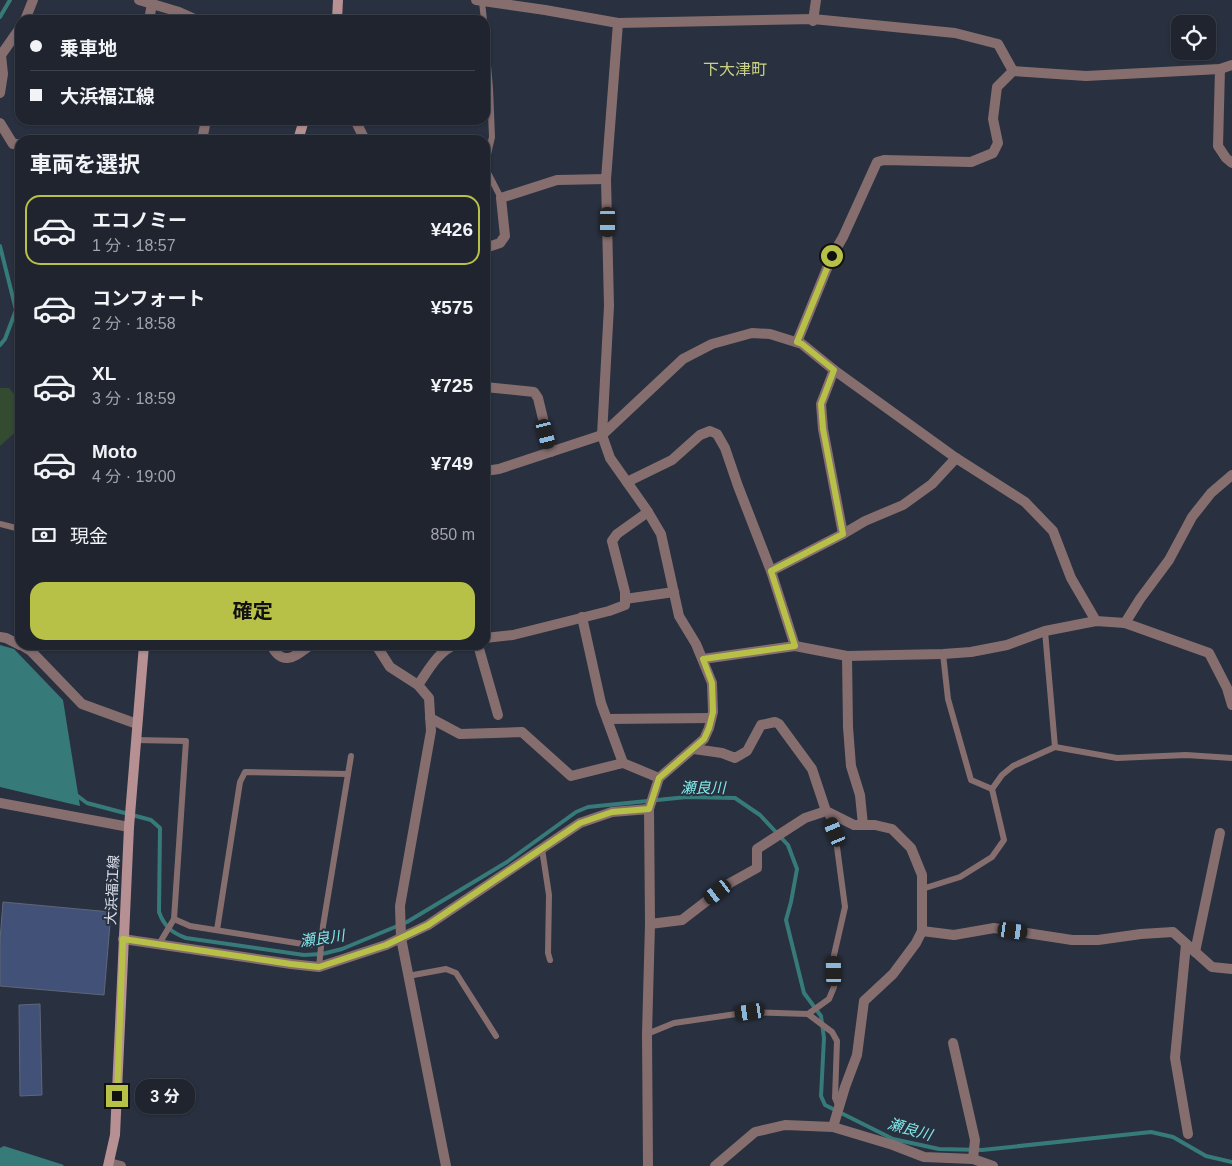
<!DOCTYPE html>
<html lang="ja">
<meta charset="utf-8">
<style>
body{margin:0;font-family:Helvetica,"Noto Sans JP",sans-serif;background:#2c303b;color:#f1f3f6;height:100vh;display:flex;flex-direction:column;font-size:19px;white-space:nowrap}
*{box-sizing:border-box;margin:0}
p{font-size:16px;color:#a1a4aa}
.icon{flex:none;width:28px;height:28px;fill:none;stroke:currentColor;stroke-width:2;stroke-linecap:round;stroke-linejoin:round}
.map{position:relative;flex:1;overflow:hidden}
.drawer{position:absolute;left:15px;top:135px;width:475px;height:515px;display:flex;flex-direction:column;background:#1f242f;border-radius:15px;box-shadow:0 1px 4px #0004,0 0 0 1px #3c414b}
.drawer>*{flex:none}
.banner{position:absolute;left:15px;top:15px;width:475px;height:110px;border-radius:15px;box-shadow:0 1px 4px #0004,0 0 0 1px #3c414b;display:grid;align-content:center;height:110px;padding:0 15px;background:#1f242f}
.buttons{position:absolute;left:1171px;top:15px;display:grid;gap:10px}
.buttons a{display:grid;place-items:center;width:45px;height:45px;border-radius:10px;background:#1f242f;box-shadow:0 1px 4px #0004,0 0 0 1px #3c414b;font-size:25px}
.end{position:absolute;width:22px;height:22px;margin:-11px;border:6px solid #b8c147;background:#111;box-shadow:0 0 0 2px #111}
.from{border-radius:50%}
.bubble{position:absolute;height:35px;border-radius:15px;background:#1f242f;box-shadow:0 1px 4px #0004,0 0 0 1px #3c414b;font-size:16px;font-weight:700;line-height:35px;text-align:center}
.car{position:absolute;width:15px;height:30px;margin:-15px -8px;border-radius:6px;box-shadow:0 0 4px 1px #0007;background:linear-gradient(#222 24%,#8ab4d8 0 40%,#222 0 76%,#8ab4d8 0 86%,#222 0)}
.banner b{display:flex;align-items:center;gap:18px;height:48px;font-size:19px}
.banner b+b{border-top:1px solid #3c414b}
.banner i{width:12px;height:12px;background:#f1f3f6}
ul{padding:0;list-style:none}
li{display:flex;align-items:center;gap:15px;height:70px;margin:0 10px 8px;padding:0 5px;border:2px solid transparent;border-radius:15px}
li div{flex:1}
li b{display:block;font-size:19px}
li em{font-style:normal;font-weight:700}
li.on{border-color:#b8c147}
li>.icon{width:45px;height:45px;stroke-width:1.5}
h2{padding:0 15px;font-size:22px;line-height:60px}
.pay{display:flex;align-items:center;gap:12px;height:55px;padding:0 15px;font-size:19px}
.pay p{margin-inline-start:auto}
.primary-button{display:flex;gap:10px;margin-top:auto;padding:10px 15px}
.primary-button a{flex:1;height:58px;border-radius:15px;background:#b8c147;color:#111;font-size:20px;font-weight:700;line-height:58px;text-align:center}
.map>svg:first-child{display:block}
.green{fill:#334b30}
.water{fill:#377a7a}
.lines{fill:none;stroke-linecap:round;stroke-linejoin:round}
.stream{stroke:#377a7a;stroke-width:4}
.building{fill:#425178;stroke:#5f6678}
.service{stroke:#866e6f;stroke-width:6}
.minor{stroke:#866e6f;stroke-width:10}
.secondary{stroke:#b69092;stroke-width:10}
.route{stroke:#b8c147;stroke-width:6}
.labels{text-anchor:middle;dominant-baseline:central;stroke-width:4;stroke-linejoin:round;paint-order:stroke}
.street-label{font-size:14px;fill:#dde1ec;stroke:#29303f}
.water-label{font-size:15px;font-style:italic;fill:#80e9e9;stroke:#29303f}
.quarter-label{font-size:16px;fill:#cad184;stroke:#29303f}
</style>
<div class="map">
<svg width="1232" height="1166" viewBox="0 0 1232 1166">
<rect width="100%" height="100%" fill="#29303f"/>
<path class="green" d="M 0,388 L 9,388 L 20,401 L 20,428 L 0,446 Z"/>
<g class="water">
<path d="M 0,645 L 14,649 L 63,700 L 80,806 L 0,787 Z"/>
<path d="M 4,1146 L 64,1165 L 63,1166 L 0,1166 L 0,1148 Z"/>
</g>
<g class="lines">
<g class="stream">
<path d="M 0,17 L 10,0"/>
<path d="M 0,246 L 16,310 L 5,339 L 0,345"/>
<path d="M 75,794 L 87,803 L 151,820 L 160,828 L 159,912 C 164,926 172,933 186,938 L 304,955 L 322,954 L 342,949 L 407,922 L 507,862 L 576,812 L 588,807 L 687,797 L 735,798 L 760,815 L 788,845 L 797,869 L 791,902 L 786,920 L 804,993 L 821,1016 L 824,1038 L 821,1096 L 825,1105 L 893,1139 L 939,1149 L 982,1150 L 1151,1132 L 1173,1137 L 1206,1156 L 1232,1162"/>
</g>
</g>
<g class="building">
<path d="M 3,902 L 111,912 L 104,995 L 0,986 L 0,940 Z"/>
<path d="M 40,1004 L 42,1095 L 20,1096 L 19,1005 Z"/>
</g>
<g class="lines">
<g class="service">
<path d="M 482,2 L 484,20"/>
<path d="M 485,31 L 490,88 L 492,137 L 485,167"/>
<path d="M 485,167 L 501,198"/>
<path d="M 0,524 L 20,529"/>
<path d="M 1045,631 L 1055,747"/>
<path d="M 943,654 L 948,699 L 971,780 L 992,789"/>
<path d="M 135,740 L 186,741 L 174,919 L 159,944"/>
<path d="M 542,849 L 549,895 L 548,953 L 550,960"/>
<path d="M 922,889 L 960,877 L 992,857 L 1004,840 L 992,789 L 1002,775 L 1013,766 L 1055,747 L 1117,758 L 1186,755 L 1232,758"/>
<path d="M 174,919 L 190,926 L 309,945 L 322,943"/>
<path d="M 217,930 L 240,782 L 245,772 L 348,774"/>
<path d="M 319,967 L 323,926 L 351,756"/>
<path d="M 408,976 L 446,969 L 456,973 L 496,1036"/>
<path d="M 808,1014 L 829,999 L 834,987 L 834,955 L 845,907 L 835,832 L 826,811"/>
<path d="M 647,1034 L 674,1023 L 750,1012 L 808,1014 L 832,1032 L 837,1041 L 835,1098 L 839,1107"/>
</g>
<g class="minor">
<path d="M 139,0 L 179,12 L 197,20"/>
<path d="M 476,0 L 545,10 L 618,23 L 813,19 L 955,33 L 998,44 L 1013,71"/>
<path d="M 25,20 L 33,0"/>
<path d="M 149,20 L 152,4"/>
<path d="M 813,21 L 816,0"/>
<path d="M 618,23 L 606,179 L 609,306 L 602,435 L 610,458 L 648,512 L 661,534 L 679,616 L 696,644 L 712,683 L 713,712 L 709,728 L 704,739 L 659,778 L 649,809 L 650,924 L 647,1034 L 648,1166"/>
<path d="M 1220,69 L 1218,146 L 1226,158 L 1232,163"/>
<path d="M 0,93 L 3,74 L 1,55 L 20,28"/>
<path d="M 355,120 L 365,140"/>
<path d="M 0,123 L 13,144 L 20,144"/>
<path d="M 202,140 L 206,120"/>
<path d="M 485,248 L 500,243 L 505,236 L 501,198 L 557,180 L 606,179"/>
<path d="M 797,342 L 832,256 L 843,237 L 877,162 L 884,160 L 971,162 L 993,153 L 998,143 L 993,119 L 997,87 L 1013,71 L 1086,76 L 1220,69 L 1232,65"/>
<path d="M 834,370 L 821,404 L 823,429 L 843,534"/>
<path d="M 485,387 L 534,392 L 538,398 L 551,452"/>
<path d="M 485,471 L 499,469 L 602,435 L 683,359 L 712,344 L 752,333 L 770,334 L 802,344 L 834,370 L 956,458 L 1025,502 L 1053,531 L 1071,578 L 1096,621"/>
<path d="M 627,482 L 672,460 L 700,435 L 710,431 L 717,434 L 725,448 L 738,486 L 771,571 L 795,646"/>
<path d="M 771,571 L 843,534 L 865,521 L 903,505 L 932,484 L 956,458"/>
<path d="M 625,599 L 674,592"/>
<path d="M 582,617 L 601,703 L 623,763"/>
<path d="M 1125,623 L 1140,599 L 1169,560 L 1192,517 L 1211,493 L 1232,475"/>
<path d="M 0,637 L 6,638 L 20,645"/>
<path d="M 485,638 L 513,635 L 609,611 L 625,605 L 625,592 L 612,541 L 617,534 L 648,512"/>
<path d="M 21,645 L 31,651 L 82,704 L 137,724"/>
<path d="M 271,645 C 283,668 295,656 311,645"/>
<path d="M 376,645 L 390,667 L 418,685 L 429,698 L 431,731 L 400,906 L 401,938 L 446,1166"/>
<path d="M 478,645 L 498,715"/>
<path d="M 847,656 L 848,727 L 851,766 L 860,795 L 863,825"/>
<path d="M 703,659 L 795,646 L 847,656 L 943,654 L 971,652 L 1007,645 L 1045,631 L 1096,621 L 1125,623 L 1209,653 L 1227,688 L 1232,705"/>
<path d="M 418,685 C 428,671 438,651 455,645"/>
<path d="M 430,718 L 460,734 L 522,732 L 571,776 L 623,763 L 659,778"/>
<path d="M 608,719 L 711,718"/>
<path d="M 694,749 L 722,753 L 735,758 L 747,751 L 761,725 L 775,722 L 779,724 L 812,769 L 826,811 L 854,825 L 875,825 L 892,829 L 911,848 L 922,875 L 922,931 L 916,943 L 893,974 L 864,1001 L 857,1055 L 845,1087 L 833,1127"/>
<path d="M 0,803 L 129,827"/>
<path d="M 650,924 L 682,920 L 730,883 L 757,868 L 757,849 L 805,818 L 826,811"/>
<path d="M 922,931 L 954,935 L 994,928 L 1072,940 L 1098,940 L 1141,934 L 1173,932 L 1212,967 L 1232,969"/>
<path d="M 123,939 L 291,964 L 319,967 L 386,945 L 428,925 L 580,823 L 612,812 L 649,809"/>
<path d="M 1186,944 L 1175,1058 L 1188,1134"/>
<path d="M 1195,952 L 1220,833"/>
<path d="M 953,1043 L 975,1140 L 973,1159"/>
<path d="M 109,1163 L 121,1166"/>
<path d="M 715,1166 L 755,1132 L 785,1125 L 833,1127 L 893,1145 L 924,1157 L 973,1159 L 993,1166"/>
</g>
<g class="secondary">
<path d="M 337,20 L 338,0"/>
<path d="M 298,140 L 304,120"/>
<path d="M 108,1166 L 115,1135 L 129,827 L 144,645"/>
</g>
</g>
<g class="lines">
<path class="route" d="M 117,1096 L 123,939 L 291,964 L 319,967 L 386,945 L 428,925 L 580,823 L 612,812 L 649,809 L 659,778 L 704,739 L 709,728 L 713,712 L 712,683 L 703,659 L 795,646 L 771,571 L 843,534 L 823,429 L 821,404 L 834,370 L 802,344 L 797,342 L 832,256"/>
</g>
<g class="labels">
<g class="street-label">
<text transform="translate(112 890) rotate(-87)">大浜福江線</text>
</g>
<g class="water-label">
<text x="703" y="787">瀬良川</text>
<text transform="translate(322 938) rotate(-8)">瀬良川</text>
<text transform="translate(910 1129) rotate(16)">瀬良川</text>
</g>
<g class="quarter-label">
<text x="735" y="69">下大津町</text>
</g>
</g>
</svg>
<div class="buttons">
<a><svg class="icon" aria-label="locate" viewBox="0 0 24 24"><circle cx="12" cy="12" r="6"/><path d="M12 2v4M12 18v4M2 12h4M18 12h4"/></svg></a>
</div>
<i class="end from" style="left:832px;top:256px"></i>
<i class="end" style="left:117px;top:1096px"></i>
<div class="bubble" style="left:135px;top:1079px;width:60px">3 分</div>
<i class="car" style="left:608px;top:222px;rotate:180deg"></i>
<i class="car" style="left:546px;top:434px;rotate:166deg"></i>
<i class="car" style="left:835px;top:832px;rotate:337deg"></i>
<i class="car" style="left:718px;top:892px;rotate:232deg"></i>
<i class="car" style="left:1013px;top:931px;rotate:98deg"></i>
<i class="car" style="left:834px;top:971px;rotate:359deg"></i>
<i class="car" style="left:750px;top:1012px;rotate:262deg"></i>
<div class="banner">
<b><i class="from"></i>乗車地</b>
<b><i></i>大浜福江線</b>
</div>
<section class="drawer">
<h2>車両を選択</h2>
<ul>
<li class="on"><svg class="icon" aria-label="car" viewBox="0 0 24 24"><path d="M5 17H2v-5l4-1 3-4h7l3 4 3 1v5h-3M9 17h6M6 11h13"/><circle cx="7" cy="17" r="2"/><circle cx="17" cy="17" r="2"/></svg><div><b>エコノミー</b><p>1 分 · 18:57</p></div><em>¥426</em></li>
<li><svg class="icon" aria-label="car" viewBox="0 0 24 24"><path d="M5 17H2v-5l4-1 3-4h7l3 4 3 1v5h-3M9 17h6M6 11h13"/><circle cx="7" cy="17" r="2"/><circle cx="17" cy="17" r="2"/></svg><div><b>コンフォート</b><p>2 分 · 18:58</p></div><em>¥575</em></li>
<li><svg class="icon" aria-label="car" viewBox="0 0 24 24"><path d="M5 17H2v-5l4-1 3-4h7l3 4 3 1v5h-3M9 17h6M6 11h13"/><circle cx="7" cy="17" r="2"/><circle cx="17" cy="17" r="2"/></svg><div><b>XL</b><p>3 分 · 18:59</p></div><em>¥725</em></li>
<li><svg class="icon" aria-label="car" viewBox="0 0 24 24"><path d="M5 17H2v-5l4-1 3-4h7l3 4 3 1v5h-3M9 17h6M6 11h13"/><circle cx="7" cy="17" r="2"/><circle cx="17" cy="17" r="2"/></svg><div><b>Moto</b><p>4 分 · 19:00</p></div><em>¥749</em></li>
</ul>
<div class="pay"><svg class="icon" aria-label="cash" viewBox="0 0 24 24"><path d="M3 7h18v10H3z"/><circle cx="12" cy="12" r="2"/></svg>現金<p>850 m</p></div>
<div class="primary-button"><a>確定</a></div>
</section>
</div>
